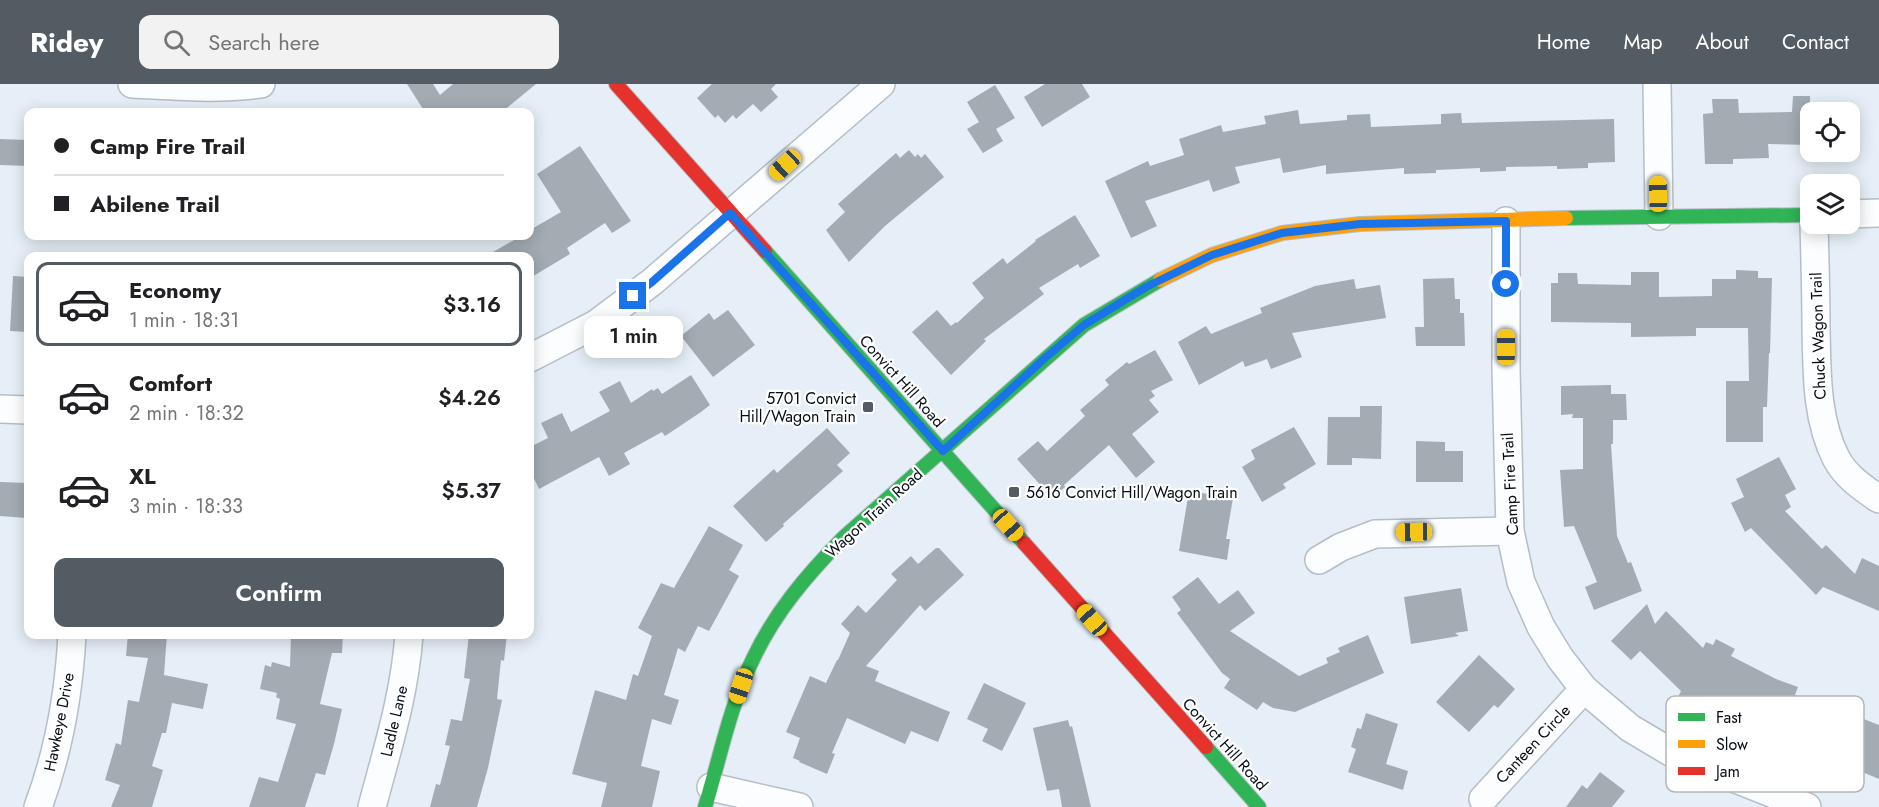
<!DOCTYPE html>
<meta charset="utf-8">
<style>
body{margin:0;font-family:Jost,sans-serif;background:#f2f2f2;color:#202124;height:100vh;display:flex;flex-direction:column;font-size:22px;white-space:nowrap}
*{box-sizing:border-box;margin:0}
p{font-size:20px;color:#757577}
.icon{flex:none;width:33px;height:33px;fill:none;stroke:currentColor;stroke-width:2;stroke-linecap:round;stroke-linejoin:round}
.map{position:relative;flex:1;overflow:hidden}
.side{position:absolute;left:24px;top:168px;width:510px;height:387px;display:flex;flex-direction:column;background:#fff;border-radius:12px;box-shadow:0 3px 15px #0003}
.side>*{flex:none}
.top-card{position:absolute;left:24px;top:24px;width:510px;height:132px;border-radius:12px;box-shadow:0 3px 15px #0003;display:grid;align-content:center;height:132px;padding:0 30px;background:#fff}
.tools{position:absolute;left:1800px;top:18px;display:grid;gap:12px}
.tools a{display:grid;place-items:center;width:60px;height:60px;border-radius:12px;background:#fff;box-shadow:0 3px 15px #0003;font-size:30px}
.end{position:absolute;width:27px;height:27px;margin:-14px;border:8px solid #1a73e8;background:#fff;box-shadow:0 0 0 3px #fff}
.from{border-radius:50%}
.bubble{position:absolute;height:42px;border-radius:12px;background:#fff;box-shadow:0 3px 15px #0003;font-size:20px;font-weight:600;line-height:42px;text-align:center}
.car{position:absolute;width:18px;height:36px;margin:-18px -9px;border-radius:8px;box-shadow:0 0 4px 2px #0007;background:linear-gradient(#f5c518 24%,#345 0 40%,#f5c518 0 76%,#345 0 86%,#f5c518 0)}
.top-card b{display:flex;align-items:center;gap:21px;height:57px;font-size:22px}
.top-card b+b{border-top:2px solid #e0e0e0}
.top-card i{width:15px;height:15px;background:#202124}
ul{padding:10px 0 0;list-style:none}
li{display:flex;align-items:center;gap:18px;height:84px;margin:0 12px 9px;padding:0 18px;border:3px solid transparent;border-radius:12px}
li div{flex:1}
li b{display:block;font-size:22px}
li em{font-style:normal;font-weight:600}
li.selected{border-color:#535b63}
li>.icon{width:54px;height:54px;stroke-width:1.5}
.cta{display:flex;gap:12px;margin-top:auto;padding:12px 30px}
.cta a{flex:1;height:69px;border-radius:12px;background:#535b63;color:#fff;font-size:24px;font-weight:600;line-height:69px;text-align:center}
header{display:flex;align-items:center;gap:36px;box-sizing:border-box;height:84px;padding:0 30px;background:#535b63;color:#fff}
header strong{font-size:28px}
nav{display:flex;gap:33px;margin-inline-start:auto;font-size:21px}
.search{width:420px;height:54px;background:#f2f2f2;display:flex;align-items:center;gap:15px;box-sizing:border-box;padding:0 21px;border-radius:12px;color:#757577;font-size:22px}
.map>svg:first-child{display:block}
.building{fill:#a3acb3}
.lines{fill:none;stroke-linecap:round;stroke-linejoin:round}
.street-casing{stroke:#b5bec6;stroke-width:30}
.fast-casing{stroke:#b5bec6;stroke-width:16}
.slow-casing{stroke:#b5bec6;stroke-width:16}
.jam-casing{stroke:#b5bec6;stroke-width:16}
.street{stroke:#fbfdfe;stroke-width:27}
.fast{stroke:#30b455;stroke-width:14}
.slow{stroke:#ff9f0a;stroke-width:14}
.jam{stroke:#e5322d;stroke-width:14}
.route{stroke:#1a73e8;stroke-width:8}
.poi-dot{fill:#535b63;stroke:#fff;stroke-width:2}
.labels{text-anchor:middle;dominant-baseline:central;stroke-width:4.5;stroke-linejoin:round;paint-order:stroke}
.street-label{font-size:16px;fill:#040c14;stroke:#fff}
.poi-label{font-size:16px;fill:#040c14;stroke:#fff;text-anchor:end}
.key{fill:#fff;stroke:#b4b6b8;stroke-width:1.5}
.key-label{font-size:16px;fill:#040c14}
</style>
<header>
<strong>Ridey</strong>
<div class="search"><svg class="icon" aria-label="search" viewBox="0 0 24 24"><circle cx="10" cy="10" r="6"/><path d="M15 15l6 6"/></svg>Search here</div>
<nav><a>Home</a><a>Map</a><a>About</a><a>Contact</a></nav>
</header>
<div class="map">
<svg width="1879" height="723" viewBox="0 0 1879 723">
<rect width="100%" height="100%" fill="#e6eff7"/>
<g class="building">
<path d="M 407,0 L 433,0 L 440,11 L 453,0 L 536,0 L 502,28 L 418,28 L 423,25 Z"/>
<path d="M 712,0 L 776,0 L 771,5 L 778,13 L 761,28 L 753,20 L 736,35 L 733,31 L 725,39 L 718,31 L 715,34 L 697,14 Z"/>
<path d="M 1045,0 L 1082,0 L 1090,13 L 1042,43 L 1024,13 Z"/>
<path d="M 995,1 L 1015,34 L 996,45 L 1003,57 L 983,69 L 967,45 L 979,38 L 967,18 Z"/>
<path d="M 1793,12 L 1810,12 L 1810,61 L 1768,60 L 1769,74 L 1733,75 L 1733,80 L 1705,80 L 1703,30 L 1713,29 L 1712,15 L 1738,15 L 1739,29 L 1792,28 Z"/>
<path d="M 1298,26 L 1300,40 L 1347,36 L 1347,31 L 1370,30 L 1371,43 L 1441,40 L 1441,30 L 1461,29 L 1462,39 L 1614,35 L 1615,78 L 1588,79 L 1588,84 L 1557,85 L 1557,82 L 1506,83 L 1506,87 L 1480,88 L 1480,84 L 1436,86 L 1436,89 L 1404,90 L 1404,84 L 1326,90 L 1326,81 L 1283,89 L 1280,74 L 1235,83 L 1240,99 L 1213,108 L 1209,96 L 1145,117 L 1157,142 L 1131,154 L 1105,97 L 1148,77 L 1150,82 L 1184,71 L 1179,55 L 1221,41 L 1223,48 L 1266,40 L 1264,32 Z"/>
<path d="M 0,55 L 28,56 L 28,82 L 0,81 Z"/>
<path d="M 580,62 L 631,137 L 612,149 L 605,139 L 567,164 L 570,170 L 530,194 L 530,172 L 486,172 L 521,152 L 530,152 L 530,146 L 561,128 L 537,90 Z"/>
<path d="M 909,66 L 915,73 L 918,70 L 921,74 L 925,70 L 944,93 L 885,142 L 849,178 L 826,146 L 845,128 L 838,120 L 896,69 L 900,74 Z"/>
<path d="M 1075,131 L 1100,172 L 1080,184 L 1078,180 L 1039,204 L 1044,210 L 984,255 L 986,257 L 951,291 L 912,248 L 937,226 L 951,242 L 956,238 L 957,239 L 984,214 L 972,199 L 1003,174 L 1007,180 L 1036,157 L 1035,156 Z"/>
<path d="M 1736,186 L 1758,187 L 1758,194 L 1772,194 L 1770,269 L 1769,269 L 1767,323 L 1763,323 L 1763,358 L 1726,358 L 1726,297 L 1749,297 L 1748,244 L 1696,244 L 1696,252 L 1631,253 L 1631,239 L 1551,238 L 1551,199 L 1558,199 L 1558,189 L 1577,189 L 1578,200 L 1631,201 L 1631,188 L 1659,188 L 1659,213 L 1712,212 L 1712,195 L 1736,195 Z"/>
<path d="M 13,192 L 28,193 L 28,248 L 10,247 Z"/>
<path d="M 1454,194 L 1455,215 L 1460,215 L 1460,229 L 1464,229 L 1465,262 L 1416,262 L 1415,243 L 1424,243 L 1423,195 Z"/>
<path d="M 1354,195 L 1356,205 L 1380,201 L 1386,234 L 1292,249 L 1302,273 L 1271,285 L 1267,275 L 1245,283 L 1243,277 L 1199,301 L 1178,258 L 1206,242 L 1211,250 L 1262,229 L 1260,224 L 1315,202 Z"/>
<path d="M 728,226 L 755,261 L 713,293 L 681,252 L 709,229 L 714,236 Z"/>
<path d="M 1155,266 L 1173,296 L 1151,307 L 1155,312 L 1149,316 L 1159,328 L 1132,350 L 1155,378 L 1136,394 L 1109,361 L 1064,401 L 1065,403 L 1052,414 L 1017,375 L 1038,357 L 1047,367 L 1085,332 L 1080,326 L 1109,301 L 1105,296 L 1127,278 L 1129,280 Z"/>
<path d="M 691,291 L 710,321 L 701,328 L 665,352 L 662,348 L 624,369 L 630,380 L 609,392 L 599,373 L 539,405 L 530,386 L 530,363 L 548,354 L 541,339 L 562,329 L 571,348 L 610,327 L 599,308 L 620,297 L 631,319 L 652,305 L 653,307 L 658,304 L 662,310 Z"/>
<path d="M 1611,301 L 1611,310 L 1626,310 L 1627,336 L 1613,336 L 1613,360 L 1611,360 L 1617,452 L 1628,479 L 1631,478 L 1642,507 L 1594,526 L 1585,503 L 1597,498 L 1574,442 L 1564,443 L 1560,386 L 1583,385 L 1583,334 L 1572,334 L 1573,330 L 1561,331 L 1561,302 Z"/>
<path d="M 1360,322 L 1382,322 L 1381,375 L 1352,374 L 1352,381 L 1327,381 L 1328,333 L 1360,333 Z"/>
<path d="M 1294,343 L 1316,380 L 1283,400 L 1286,404 L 1262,418 L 1242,383 L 1255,375 L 1251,366 Z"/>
<path d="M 827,344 L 850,369 L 837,381 L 843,387 L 783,440 L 784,442 L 766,458 L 733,422 L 774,385 L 777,389 Z"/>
<path d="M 1416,357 L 1445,358 L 1445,367 L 1463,367 L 1463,398 L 1416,398 Z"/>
<path d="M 1779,373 L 1796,405 L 1785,411 L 1791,423 L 1785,427 L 1822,465 L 1826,461 L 1855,490 L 1862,474 L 1879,482 L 1879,527 L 1823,503 L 1816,511 L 1751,444 L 1745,448 L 1731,419 L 1744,413 L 1736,395 Z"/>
<path d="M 0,398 L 28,399 L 26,434 L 0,432 Z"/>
<path d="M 1189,407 L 1233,414 L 1226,455 L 1230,455 L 1227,476 L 1179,467 Z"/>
<path d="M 709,442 L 743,461 L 729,486 L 739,492 L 709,547 L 698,542 L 685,568 L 678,564 L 664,611 L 679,616 L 671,641 L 652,635 L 641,682 L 660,687 L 652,723 L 601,723 L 607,699 L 572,690 L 595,606 L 626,616 L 633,590 L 638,592 L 652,552 L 638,544 L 661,499 L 674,504 Z"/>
<path d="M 936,464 L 939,464 L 964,491 L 925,527 L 920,521 L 866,582 L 879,587 L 875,597 L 950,628 L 938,658 L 911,647 L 905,660 L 847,634 L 832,669 L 835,670 L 827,690 L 799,678 L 800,677 L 793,674 L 800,654 L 786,648 L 810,592 L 826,599 L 837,576 L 838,576 L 850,549 L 841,540 L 858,521 L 866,529 L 897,496 L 891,490 L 911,472 L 918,480 Z"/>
<path d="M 1198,493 L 1219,520 L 1238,506 L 1255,529 L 1230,547 L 1299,592 L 1328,579 L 1326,574 L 1340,568 L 1338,564 L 1368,551 L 1384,589 L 1295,628 L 1273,624 L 1263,618 L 1257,626 L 1224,604 L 1230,595 L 1222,589 L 1177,529 L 1181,526 L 1172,513 Z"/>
<path d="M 1461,504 L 1468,547 L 1455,549 L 1459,552 L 1411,560 L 1404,513 Z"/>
<path d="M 1647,520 L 1655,540 L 1666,527 L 1703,564 L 1706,558 L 1713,561 L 1716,555 L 1735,565 L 1731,572 L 1776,595 L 1798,603 L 1795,611 L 1837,628 L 1838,625 L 1879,641 L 1879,695 L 1850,683 L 1854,671 L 1811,654 L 1805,668 L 1752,646 L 1756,637 L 1708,613 L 1702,626 L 1678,613 L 1681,607 L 1640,567 L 1631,576 L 1611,557 Z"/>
<path d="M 128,550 L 167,550 L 164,591 L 208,600 L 203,625 L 172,619 L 166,649 L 162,649 L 152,682 L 163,686 L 152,723 L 111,723 L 120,701 L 105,696 L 116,659 L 121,661 L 128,616 L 139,618 L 148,574 L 126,572 Z"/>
<path d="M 291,550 L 343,550 L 342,569 L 332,569 L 320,620 L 342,625 L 334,660 L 325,691 L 316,689 L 305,723 L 249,723 L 259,693 L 278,698 L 296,640 L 276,635 L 280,615 L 276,613 L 277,609 L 260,605 L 265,581 L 271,583 L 272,578 L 290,583 Z"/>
<path d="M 469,550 L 507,550 L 504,577 L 501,576 L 497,615 L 502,616 L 488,684 L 477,723 L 430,723 L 436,700 L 440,701 L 450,662 L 445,661 L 451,635 L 462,637 L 470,595 L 464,594 Z"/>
<path d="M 1479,571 L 1515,605 L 1498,624 L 1494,621 L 1469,648 L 1436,618 Z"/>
<path d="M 984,599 L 1026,619 L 1002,667 L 982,657 L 988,645 L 967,635 Z"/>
<path d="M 1366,629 L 1398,640 L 1386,680 L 1408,687 L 1403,706 L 1348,688 L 1356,665 L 1351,663 L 1357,644 L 1361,645 Z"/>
<path d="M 1068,636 L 1070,643 L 1072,642 L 1091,723 L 1062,723 L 1059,705 L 1047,707 L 1033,644 Z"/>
<path d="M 1600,688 L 1625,707 L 1612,723 L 1566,723 L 1582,701 L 1587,705 Z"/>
</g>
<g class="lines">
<g class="street-casing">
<g id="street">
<path d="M 132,0 C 175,2 219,6 261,0"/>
<path d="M 1657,0 L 1659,132"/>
<path d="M 1850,130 L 1879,129"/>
<path d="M 1506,137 L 1506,284 L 1510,447 L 1521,498 L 1541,543 L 1560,574 L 1584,605 L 1630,644 L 1677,672 L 1807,723"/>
<path d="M 1814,140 C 1815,175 1816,210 1816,245 C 1817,288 1816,335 1836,374 C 1845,392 1863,404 1879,415"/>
<path d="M 530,274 L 596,240 L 652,198 L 881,0"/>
<path d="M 0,325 L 28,326"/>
<path d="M 1319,476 L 1341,463 L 1375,450 L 1510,447"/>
<path d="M 711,703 L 799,723"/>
<path d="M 1483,715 L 1584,605"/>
<path d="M 38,723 C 59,667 69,610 72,550"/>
<path d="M 372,723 C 387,666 405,610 409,550"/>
</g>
</g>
<g class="fast-casing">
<g id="fast">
<path d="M 1566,134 L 1810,131"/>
<path d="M 765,167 L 1024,459"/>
<path d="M 1206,663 L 1259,723"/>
<path d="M 705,723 C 720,674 730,621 753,575 C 775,528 807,491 843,454 L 1084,241 L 1160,196"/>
</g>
</g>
<g class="slow-casing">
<path id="slow" d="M 1160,196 L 1212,171 L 1282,149 L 1360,140 L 1566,134"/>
</g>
<g class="jam-casing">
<g id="jam">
<path d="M 616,0 L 765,167"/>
<path d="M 1024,459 L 1206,663"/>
</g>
</g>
<use href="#street" class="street"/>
<use href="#fast" class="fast"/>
<use href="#slow" class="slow"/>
<use href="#jam" class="jam"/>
</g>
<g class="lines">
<path class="route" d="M 633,212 L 652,198 L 730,129 L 943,367 L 1045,274 L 1084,241 L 1146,203 L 1212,171 L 1282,149 L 1360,140 L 1506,137 L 1506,200"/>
</g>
<g class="poi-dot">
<rect x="862" y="317" width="12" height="12" rx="3"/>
<rect x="1008" y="402" width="12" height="12" rx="3"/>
</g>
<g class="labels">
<g class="street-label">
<text transform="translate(1818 252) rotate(-92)">Chuck Wagon Trail</text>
<text transform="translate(902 297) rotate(48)">Convict Hill Road</text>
<text transform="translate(1510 400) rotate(-93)">Camp Fire Trail</text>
<text transform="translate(874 429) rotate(-42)">Wagon Train Road</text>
<text transform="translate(394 637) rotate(-77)">Ladle Lane</text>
<text transform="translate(59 638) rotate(-79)">Hawkeye Drive</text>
<text transform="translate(1225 660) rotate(48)">Convict Hill Road</text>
<text transform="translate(1533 660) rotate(-47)">Canteen Circle</text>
</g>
<g class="poi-label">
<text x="856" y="314">5701 Convict<tspan x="856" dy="18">Hill/Wagon Train</tspan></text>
<text x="1026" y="408" text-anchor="start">5616 Convict Hill/Wagon Train</text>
</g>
</g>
<rect x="1666" y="612" width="198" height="96" rx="9" class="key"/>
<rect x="1678" y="629" width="27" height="8" fill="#30b455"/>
<rect x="1678" y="656" width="27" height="8" fill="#ff9f0a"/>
<rect x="1678" y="683" width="27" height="8" fill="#e5322d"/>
<g class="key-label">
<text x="1716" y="639">Fast</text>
<text x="1716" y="666">Slow</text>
<text x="1716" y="693">Jam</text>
</g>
</svg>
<div class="tools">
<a><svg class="icon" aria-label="locate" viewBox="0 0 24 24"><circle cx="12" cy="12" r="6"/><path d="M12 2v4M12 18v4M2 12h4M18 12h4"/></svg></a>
<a><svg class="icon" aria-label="layers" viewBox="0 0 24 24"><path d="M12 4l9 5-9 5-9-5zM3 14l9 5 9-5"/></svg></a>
</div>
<i class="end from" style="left:1506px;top:200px"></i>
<i class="end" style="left:633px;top:212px"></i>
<div class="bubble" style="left:584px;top:232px;width:99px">1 min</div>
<i class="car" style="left:785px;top:81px;rotate:227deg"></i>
<i class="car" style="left:1658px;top:110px;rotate:359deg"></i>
<i class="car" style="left:1506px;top:263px;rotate:0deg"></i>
<i class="car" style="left:1008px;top:441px;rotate:138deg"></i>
<i class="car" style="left:1414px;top:448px;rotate:269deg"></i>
<i class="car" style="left:1092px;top:536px;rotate:318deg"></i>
<i class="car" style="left:741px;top:602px;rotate:198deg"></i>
<div class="top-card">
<b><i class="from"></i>Camp Fire Trail</b>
<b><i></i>Abilene Trail</b>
</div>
<section class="side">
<ul>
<li class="selected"><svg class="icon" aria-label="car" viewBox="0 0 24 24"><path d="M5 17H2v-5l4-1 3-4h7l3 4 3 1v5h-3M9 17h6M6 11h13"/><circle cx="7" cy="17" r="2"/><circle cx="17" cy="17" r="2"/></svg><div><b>Economy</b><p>1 min · 18:31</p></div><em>$3.16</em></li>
<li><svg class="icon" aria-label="car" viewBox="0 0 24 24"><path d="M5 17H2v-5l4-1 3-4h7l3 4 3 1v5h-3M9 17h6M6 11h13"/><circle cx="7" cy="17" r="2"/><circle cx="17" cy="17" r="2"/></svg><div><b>Comfort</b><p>2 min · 18:32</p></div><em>$4.26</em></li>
<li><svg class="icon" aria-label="car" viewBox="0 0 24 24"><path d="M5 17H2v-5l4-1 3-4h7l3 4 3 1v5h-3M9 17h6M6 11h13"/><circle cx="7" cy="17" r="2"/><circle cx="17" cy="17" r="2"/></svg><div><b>XL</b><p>3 min · 18:33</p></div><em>$5.37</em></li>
</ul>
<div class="cta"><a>Confirm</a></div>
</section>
</div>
